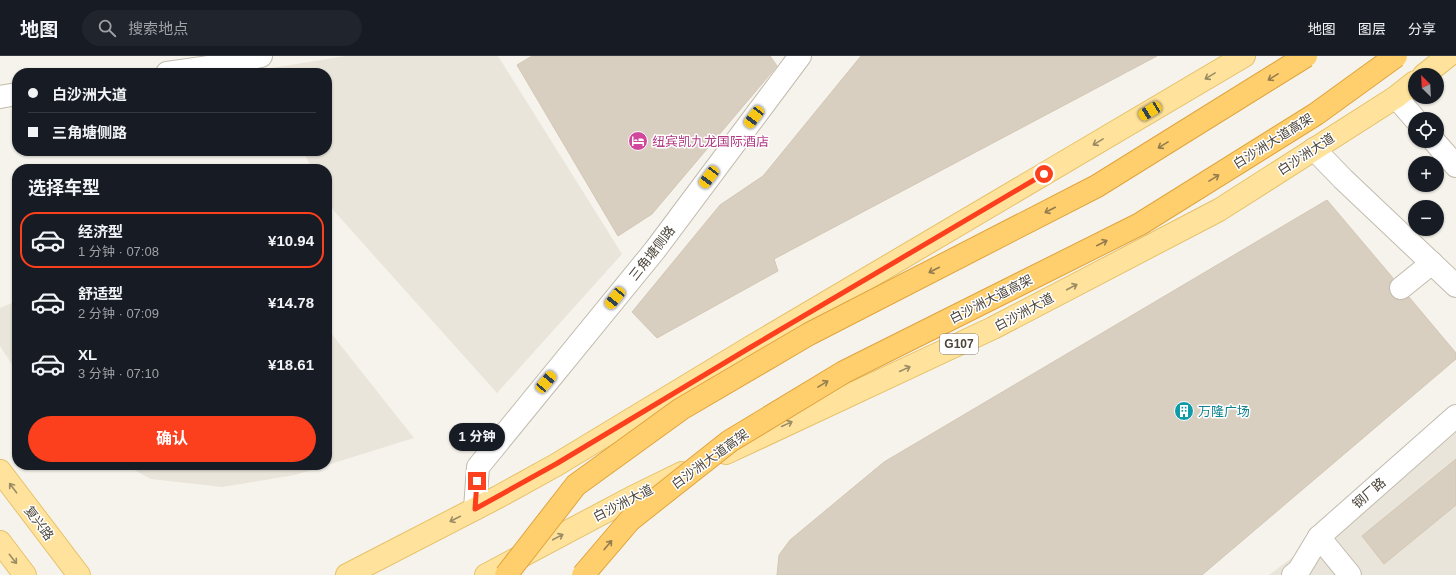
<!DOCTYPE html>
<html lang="zh">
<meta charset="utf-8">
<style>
body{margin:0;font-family:Arial,"Noto Sans SC",sans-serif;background:#20242c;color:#f1f3f6;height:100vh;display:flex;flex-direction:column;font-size:15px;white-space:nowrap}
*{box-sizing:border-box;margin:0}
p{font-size:13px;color:#9ea1a6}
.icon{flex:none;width:22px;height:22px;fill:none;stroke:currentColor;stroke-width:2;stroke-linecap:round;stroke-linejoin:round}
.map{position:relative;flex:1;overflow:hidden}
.panel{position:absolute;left:12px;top:108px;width:320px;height:306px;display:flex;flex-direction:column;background:#171b24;border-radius:16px;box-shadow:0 1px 3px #0004}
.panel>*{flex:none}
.top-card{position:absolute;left:12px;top:12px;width:320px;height:88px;border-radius:16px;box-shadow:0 1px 3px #0004;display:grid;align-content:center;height:88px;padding:0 16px;background:#171b24}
.needle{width:26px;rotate:336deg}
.fabs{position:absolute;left:1408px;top:12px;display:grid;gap:8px}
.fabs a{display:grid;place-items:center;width:36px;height:36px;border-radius:50%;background:#171b24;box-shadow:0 1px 3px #0004;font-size:20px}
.end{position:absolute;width:18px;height:18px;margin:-9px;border:5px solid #fc3f1d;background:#fff;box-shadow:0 0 0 2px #fff}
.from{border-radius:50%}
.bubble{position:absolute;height:28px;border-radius:14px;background:#171b24;box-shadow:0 1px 3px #0004;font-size:13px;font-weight:700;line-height:28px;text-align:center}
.car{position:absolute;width:12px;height:24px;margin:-12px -6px;border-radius:5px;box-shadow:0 0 3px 1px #0007;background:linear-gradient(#f5c518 24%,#345 0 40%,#f5c518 0 76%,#345 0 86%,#f5c518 0)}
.top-card b{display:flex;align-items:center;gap:14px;height:38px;font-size:15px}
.top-card b+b{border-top:1px solid #363941}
.top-card i{width:10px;height:10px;background:#f1f3f6}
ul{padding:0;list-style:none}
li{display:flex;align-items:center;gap:12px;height:56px;margin:0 8px 6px;padding:0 8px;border:2px solid transparent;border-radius:16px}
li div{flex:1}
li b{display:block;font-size:15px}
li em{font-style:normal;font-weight:700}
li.on{border-color:#fc3f1d}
li>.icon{width:36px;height:36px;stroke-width:1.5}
h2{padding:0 16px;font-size:18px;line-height:48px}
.button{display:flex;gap:8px;margin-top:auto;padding:8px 16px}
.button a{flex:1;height:46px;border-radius:24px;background:#fc3f1d;color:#fff;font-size:16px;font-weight:700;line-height:46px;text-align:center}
header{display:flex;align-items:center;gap:24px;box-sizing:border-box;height:56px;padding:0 20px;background:#171b24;border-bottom:1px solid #363941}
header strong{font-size:19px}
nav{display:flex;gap:22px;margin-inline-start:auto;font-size:14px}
.search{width:280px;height:36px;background:#20242c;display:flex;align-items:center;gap:10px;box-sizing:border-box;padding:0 14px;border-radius:22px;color:#9ea1a6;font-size:15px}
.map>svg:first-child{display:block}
.residential{fill:#eae5da}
.building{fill:#d8cfc1;stroke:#d3c7b4}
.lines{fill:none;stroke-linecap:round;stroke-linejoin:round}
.minor-casing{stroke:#c2bbae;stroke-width:24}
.major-casing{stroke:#e6c16a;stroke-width:24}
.minor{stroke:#fff;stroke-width:22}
.major{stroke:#ffe39c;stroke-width:22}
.highway-bridge-casing{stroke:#e0a43c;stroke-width:24;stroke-linecap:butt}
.highway-bridge{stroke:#ffcf6e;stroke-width:22}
.oneway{stroke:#9c8c66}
.oneway2{stroke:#937c4e}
.route{stroke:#fc3f1d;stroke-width:5}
.labels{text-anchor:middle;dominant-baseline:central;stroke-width:3;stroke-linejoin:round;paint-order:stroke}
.shield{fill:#fff;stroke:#817c74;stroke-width:1}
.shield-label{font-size:12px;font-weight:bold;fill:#4b4439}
.hotel-label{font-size:13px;fill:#b23c85;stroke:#fff;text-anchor:start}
.street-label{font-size:13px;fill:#4b4439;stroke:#fff}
.culture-label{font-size:13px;fill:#0d838f;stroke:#fff;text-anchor:start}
</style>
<header>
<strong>地图</strong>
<div class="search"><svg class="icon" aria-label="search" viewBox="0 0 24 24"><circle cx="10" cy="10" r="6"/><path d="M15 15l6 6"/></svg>搜索地点</div>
<nav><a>地图</a><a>图层</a><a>分享</a></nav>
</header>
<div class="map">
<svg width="1456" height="519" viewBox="0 0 1456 519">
<rect width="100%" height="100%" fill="#f6f3ec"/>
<g class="residential">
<path d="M 345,0 L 498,0 L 622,198 L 497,337 L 334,155 L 327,141 L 327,113 L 312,113 L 303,95 L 327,95 L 327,17 L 261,17 L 260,14 Z"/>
<path d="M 17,245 L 17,316 L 0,290 L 0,252 Z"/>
<path d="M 327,272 L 414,382 L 295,419 L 222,431 L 151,423 L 125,409 L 327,409 Z"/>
<path d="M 1456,360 L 1456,519 L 1269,519 L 1319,481 Z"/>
</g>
<g class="building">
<path d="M 532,0 L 770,0 L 777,10 L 652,158 L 618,180 L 517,9 Z"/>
<path d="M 861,0 L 1157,0 L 774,203 L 778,215 L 657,282 L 632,256 L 720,149 L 763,120 Z"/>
<path d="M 1327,144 L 1393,222 L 1390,227 L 1389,234 L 1392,240 L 1396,243 L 1403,244 L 1409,241 L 1456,297 L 1456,303 L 1202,519 L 777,519 L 779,499 L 790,484 L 884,406 Z"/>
<path d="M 1456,403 L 1456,449 L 1384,508 L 1362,480 Z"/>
</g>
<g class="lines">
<g class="minor-casing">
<g id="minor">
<path d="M 167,17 L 209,11 L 261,0"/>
<path d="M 0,41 L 17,38"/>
<path d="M 1396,41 L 1415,63"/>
<path d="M 1434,85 L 1456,110"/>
<path d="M 1314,93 L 1343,123 L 1456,230"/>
<path d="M 1401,232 L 1432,207"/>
<path d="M 475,453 L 478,411 L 655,194 L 800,0"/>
<path d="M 1293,519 L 1299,514 L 1319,481"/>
<path d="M 1350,519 L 1319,481 L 1456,360"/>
</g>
</g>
<g class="major-casing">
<g id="major">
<path d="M 1424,19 L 1448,0"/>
<path d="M 726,397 L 993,272 L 1219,154 L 1396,41 L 1415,26"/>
<path d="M 0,415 L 79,519"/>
<path d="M 0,486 L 25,519"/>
<path d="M 347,519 L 498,441 L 556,409 L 751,291 L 1244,0"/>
<path d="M 486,519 L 631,442 L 682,417"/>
</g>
</g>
<use href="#minor" class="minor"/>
<use href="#major" class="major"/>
<g class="highway-bridge-casing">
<g id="highway-bridge">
<path d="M 506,519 L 576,429 L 681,353 L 809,278 L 1097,130 L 1306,0"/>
<path d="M 583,519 L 630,464 L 730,385 L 844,316 L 1140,168 L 1316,58 L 1396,0"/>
</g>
</g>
<use href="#highway-bridge" class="highway-bridge"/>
</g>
<defs><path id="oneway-shaft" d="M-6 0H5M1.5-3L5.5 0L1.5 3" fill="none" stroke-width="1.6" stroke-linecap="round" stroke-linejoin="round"/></defs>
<g class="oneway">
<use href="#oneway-shaft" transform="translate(1210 20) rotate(149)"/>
<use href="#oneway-shaft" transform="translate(1098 86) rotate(149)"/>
<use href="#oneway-shaft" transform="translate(1072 231) rotate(-28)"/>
<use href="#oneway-shaft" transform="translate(905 313) rotate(-25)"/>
<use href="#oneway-shaft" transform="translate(787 368) rotate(-25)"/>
<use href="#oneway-shaft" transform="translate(13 432) rotate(-127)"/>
<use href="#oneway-shaft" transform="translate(455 463) rotate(153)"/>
<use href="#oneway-shaft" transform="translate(558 481) rotate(-28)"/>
<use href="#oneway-shaft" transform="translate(13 503) rotate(52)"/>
</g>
<g class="oneway2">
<use href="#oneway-shaft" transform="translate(1273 21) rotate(148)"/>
<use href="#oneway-shaft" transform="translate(1163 89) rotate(148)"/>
<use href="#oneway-shaft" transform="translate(1214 122) rotate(-32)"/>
<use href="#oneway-shaft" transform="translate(1050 154) rotate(153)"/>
<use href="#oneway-shaft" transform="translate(1102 187) rotate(-27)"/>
<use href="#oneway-shaft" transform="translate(934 214) rotate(153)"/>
<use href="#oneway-shaft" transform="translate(823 328) rotate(-31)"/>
<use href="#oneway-shaft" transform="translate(608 489) rotate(-50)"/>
</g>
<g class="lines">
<path class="route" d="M 477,425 L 475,453 L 556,408 L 751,291 L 1044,118"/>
</g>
<defs>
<g id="hotel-disc" transform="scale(1)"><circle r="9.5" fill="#d1479c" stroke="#fff"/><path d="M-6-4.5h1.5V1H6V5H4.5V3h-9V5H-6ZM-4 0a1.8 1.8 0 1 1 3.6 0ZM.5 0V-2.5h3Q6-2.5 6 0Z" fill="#fff"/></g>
<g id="building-disc" transform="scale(1)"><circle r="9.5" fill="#0f9aa8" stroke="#fff"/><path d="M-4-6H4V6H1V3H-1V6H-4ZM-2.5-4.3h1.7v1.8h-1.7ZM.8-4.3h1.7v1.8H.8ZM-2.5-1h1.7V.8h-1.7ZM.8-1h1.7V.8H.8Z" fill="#fff"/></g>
</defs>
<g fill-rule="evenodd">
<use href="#hotel-disc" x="638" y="85"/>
<use href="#building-disc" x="1184" y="355"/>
</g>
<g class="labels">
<rect class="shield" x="940" y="278" width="38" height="20" rx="3"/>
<g class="shield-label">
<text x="959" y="288">G107</text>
</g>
<g class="hotel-label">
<text x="652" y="85">纽宾凯九龙国际酒店</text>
</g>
<g class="street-label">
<text transform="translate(1273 85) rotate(-32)">白沙洲大道高架</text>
<text transform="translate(1306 98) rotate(-33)">白沙洲大道</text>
<text transform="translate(652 197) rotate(-52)">三角塘侧路</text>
<text transform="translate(991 243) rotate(-27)">白沙洲大道高架</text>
<text transform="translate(1024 256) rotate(-28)">白沙洲大道</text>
<text transform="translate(710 403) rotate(-36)">白沙洲大道高架</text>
<text transform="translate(1369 437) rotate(-41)">钢厂路</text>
<text transform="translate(623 447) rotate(-27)">白沙洲大道</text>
<text transform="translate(39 467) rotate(53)">复兴路</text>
</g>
<g class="culture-label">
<text x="1198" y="355">万隆广场</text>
</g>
</g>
</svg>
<div class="fabs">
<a><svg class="needle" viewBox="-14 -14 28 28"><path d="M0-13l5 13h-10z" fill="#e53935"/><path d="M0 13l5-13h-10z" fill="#9ea1a6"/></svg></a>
<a><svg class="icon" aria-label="locate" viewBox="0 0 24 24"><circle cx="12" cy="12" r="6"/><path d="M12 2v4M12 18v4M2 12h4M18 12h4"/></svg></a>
<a>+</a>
<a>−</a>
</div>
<i class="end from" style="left:1044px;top:118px"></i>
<i class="end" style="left:477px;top:425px"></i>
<div class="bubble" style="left:449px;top:367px;width:56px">1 分钟</div>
<i class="car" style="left:1150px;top:55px;rotate:239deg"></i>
<i class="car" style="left:754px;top:61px;rotate:217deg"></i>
<i class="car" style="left:709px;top:121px;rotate:217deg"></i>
<i class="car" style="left:615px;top:242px;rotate:219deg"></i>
<i class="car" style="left:546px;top:326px;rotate:40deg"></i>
<div class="top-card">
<b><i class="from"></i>白沙洲大道</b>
<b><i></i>三角塘侧路</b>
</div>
<section class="panel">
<h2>选择车型</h2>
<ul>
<li class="on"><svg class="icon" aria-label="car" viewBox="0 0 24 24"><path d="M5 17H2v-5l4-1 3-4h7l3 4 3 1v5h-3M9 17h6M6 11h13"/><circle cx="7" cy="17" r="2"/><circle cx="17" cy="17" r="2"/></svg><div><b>经济型</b><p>1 分钟 · 07:08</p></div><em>¥10.94</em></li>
<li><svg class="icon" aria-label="car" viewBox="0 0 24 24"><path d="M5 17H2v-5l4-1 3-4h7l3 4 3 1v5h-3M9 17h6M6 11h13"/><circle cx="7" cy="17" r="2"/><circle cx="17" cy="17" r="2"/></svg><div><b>舒适型</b><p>2 分钟 · 07:09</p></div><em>¥14.78</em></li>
<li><svg class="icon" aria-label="car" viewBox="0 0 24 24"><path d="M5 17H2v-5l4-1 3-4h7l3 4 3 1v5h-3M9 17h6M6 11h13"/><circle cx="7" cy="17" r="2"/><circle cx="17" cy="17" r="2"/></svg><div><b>XL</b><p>3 分钟 · 07:10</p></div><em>¥18.61</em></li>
</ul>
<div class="button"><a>确认</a></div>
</section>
</div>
